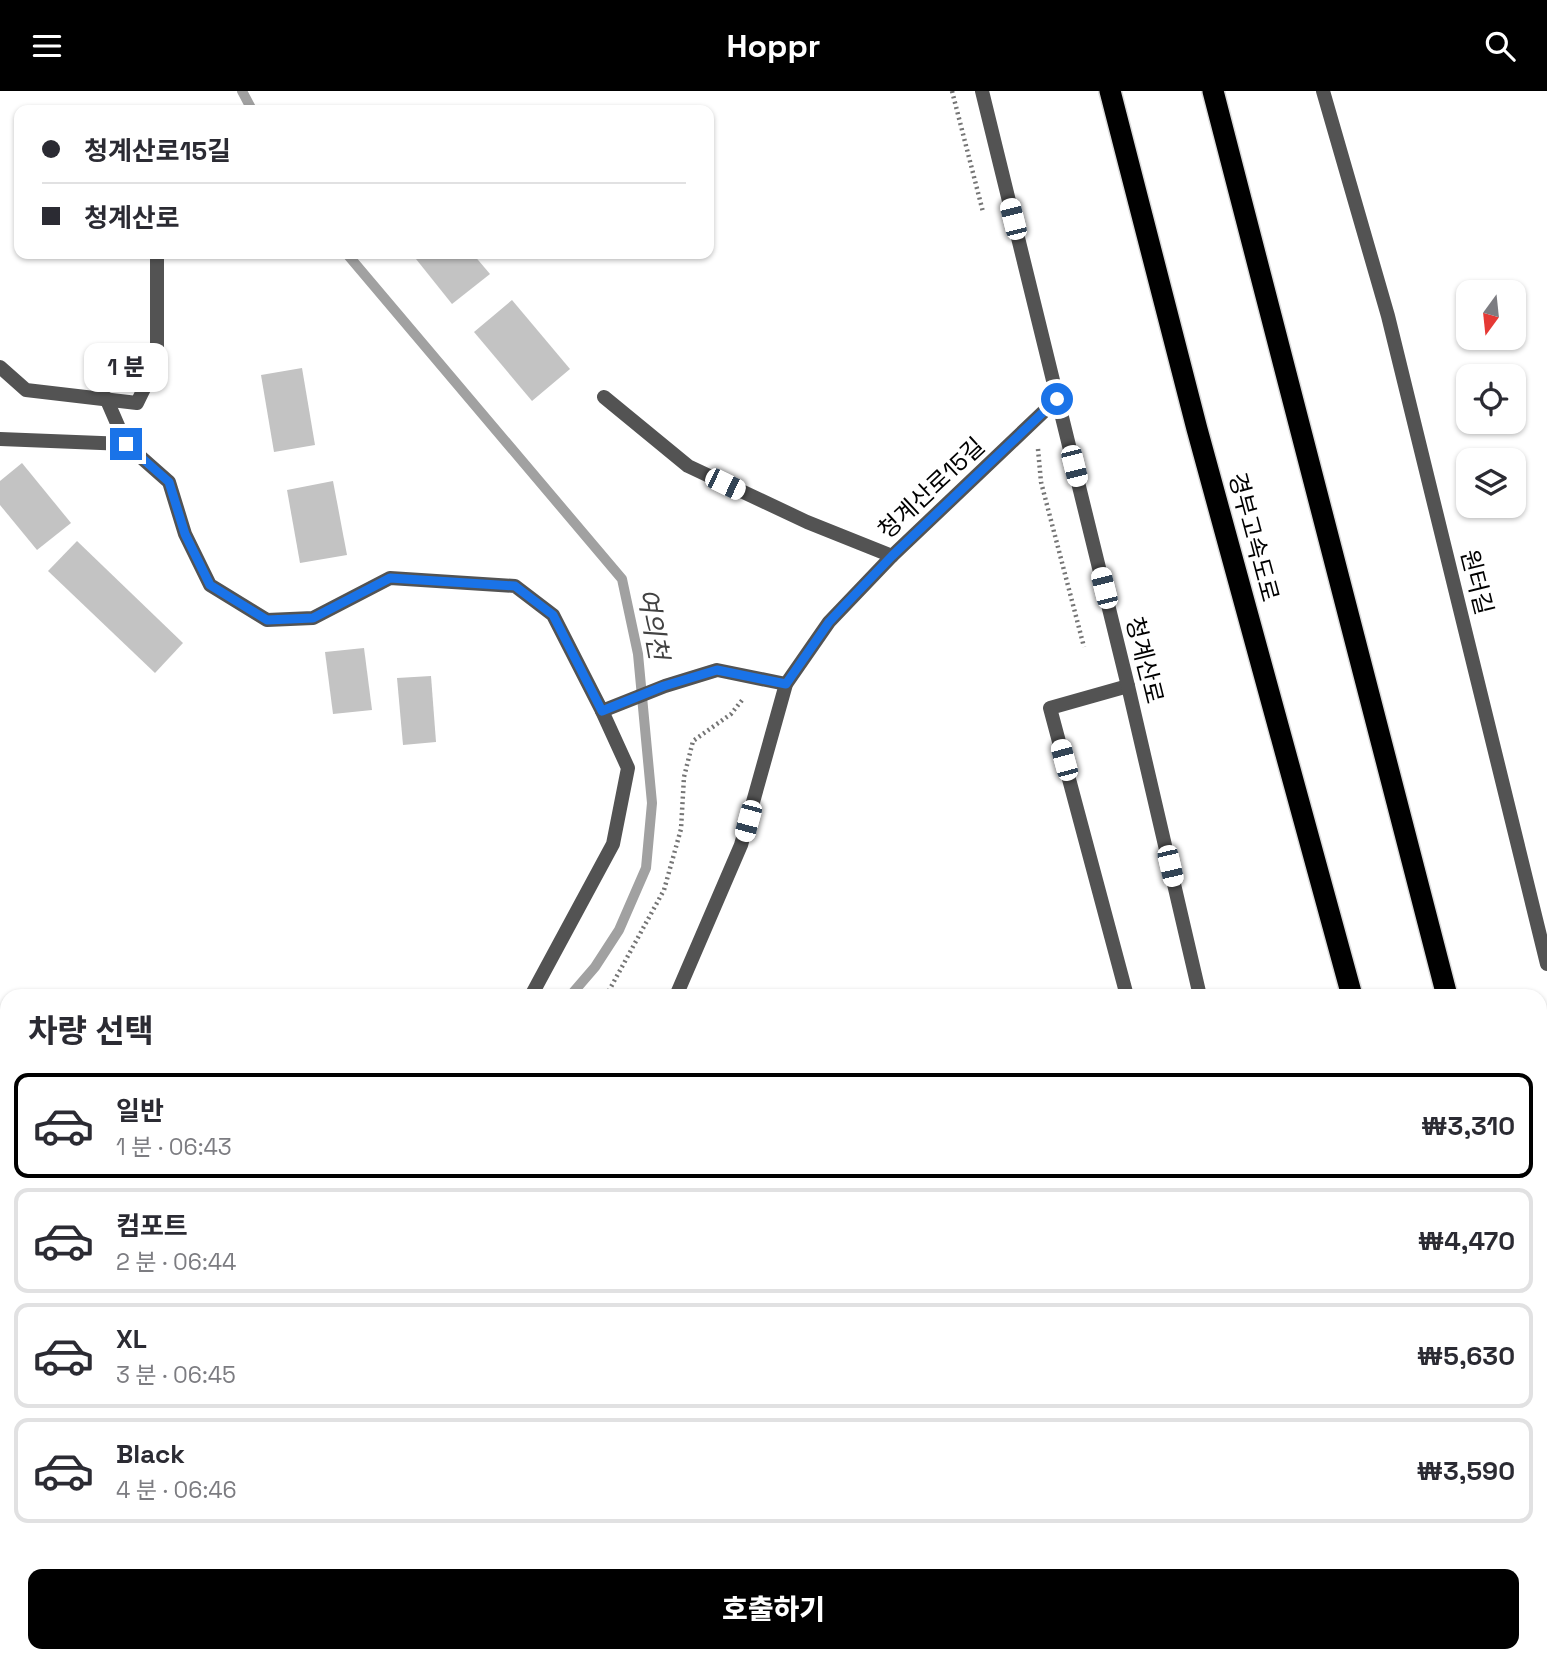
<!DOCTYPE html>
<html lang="ko">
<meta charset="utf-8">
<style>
body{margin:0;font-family:"Space Grotesk","Noto Sans KR",sans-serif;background:#f7f7f7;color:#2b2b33;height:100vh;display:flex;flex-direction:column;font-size:26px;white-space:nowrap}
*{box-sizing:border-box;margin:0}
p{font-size:23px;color:#7c7c81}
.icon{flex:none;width:38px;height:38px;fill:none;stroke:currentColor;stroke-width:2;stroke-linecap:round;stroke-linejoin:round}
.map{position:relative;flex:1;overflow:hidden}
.drawer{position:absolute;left:0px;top:898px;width:1547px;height:674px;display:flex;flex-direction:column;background:#fff;border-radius:21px 21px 0 0;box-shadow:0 2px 5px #0004}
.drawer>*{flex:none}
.guide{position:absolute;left:14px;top:14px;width:700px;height:154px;border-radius:14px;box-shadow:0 2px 5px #0004;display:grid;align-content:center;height:154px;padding:0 28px;background:#fff}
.needle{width:46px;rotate:195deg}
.fabs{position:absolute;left:1456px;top:189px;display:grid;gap:14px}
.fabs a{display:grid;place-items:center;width:70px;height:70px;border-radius:14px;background:#fff;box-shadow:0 2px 5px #0004;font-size:35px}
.end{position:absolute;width:32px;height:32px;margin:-16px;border:9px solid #1a73e8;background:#fff;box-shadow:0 0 0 4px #fff}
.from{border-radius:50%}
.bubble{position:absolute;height:49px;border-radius:14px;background:#fff;box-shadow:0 2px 5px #0004;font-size:23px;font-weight:800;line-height:49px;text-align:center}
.car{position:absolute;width:21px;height:42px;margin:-21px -10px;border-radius:9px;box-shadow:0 0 5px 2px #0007;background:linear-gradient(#fff 24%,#345 0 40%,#fff 0 76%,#345 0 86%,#fff 0)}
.guide b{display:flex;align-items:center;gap:24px;height:66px;font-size:26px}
.guide b+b{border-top:2px solid #e1e1e2}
.guide i{width:18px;height:18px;background:#2b2b33}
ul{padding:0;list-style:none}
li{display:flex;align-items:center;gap:21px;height:105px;margin:0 14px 10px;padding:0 14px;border:4px solid #e1e1e2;border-radius:14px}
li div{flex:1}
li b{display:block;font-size:26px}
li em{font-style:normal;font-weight:800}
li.current{border-color:#000}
li>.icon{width:63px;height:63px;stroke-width:1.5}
h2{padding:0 28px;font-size:32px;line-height:84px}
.button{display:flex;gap:14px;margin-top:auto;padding:14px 28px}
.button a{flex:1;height:80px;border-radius:14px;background:#000;color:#fff;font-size:28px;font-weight:800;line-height:80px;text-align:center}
header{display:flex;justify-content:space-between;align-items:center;height:91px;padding:0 28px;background:#000;color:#fff;font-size:32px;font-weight:800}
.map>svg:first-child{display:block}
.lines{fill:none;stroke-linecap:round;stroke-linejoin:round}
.stream{stroke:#a1a1a1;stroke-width:10}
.building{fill:#c3c3c3}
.minor-tunnel{stroke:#d9d9d9;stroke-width:14;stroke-dasharray:14 7;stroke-linecap:butt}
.motorway-casing{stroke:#dbdbdb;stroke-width:24}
.path{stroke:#757575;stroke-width:4.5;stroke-dasharray:2 3.5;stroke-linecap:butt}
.service{stroke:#535353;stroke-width:14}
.minor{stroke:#535353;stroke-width:14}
.tertiary{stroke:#535353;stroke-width:14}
.motorway{stroke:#000;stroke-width:21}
.route{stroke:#1a73e8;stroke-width:9}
.labels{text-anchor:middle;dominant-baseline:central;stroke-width:5;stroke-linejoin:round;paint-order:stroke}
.street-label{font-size:24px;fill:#000;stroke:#fff}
.water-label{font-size:26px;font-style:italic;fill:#424242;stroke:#fff}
</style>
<header><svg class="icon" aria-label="menu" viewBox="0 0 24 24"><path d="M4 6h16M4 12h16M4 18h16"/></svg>Hoppr<svg class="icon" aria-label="search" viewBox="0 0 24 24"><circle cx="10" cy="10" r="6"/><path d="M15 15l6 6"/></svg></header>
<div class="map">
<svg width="1547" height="1571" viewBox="0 0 1547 1571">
<rect width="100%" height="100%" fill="#fff"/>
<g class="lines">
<g class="stream">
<path d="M 242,0 L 252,19"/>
<path d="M 347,163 L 622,488 L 638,563 L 652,712 L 646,777 L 619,839 L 595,876 L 570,905"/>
<path d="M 414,1571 L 414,1564"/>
</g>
</g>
<g class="building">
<path d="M 412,163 L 473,163 L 490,183 L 452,213 Z"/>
<path d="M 512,209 L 570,278 L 532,310 L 474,241 Z"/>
<path d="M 302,277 L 315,354 L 274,361 L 261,284 Z"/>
<path d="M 22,372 L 71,432 L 37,459 L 0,414 L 0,390 Z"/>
<path d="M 333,390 L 347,464 L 300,472 L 287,399 Z"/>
<path d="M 77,450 L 183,552 L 155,582 L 48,480 Z"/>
<path d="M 364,557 L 372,619 L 333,623 L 325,561 Z"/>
<path d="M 431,585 L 436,651 L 403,654 L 397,587 Z"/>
</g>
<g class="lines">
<path class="minor-tunnel" d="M 1540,1370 L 1547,1365"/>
<g class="motorway-casing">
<g id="motorway">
<path d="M 1110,0 L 1197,338 L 1352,905"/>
<path d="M 1213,0 L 1447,905"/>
<path d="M 1540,1257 L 1547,1283"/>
<path d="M 1525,1564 L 1527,1571"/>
</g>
</g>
<g class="path">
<path d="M 952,0 L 983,121"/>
<path d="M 1038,358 L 1041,391 L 1084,556"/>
<path d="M 606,905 L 664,799 L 681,738 L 684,686 L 693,650 L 731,623 L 743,608"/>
<path d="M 434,1571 L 434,1564"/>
</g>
<g class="service">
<path d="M 0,276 L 26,299 L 137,312 L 157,271 L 157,163"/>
<path d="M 604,306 L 688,375 L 807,431 L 892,465"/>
<path d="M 106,307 L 126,353"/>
<path d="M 0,348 L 126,353 L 169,391 L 185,443 L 210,494 L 267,529 L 313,527 L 390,487 L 515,495 L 553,524 L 602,620 L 665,595 L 717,579 L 786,593"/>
</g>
<g class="minor">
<path d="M 1323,0 L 1388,225 L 1547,873"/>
<path d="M 531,905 L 613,753 L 628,677 L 602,620"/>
<path d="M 676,905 L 741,754 L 786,593 L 829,531 L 892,465 L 1057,308"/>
<path d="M 1127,905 L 1050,617 L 1128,595"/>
<path d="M 1060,1564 L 1062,1571"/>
<path d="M 380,1571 L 381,1564"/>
<path d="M 490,1571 L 490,1564"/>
<path d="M 844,1571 L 851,1564"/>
</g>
<g class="tertiary">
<path d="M 982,0 L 1128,595 L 1200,905"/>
<path d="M 1295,1571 L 1295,1564"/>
</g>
<use href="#motorway" class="motorway"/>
</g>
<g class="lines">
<path class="route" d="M 126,353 L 169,391 L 185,443 L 210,494 L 267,529 L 313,527 L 390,487 L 515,495 L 553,524 L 602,620 L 664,595 L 717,579 L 786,593 L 829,531 L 845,514 L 892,465 L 1057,308"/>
</g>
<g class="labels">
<g class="street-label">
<text transform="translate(931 397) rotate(-43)">청계산로15길</text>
<text transform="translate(1254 446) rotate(75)">경부고속도로</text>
<text transform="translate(1477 491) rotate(76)">원터길</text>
<text transform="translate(1145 569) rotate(76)">청계산로</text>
</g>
<g class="water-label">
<text transform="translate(653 533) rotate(80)">여의천</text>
</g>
</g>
</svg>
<div class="fabs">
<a><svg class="needle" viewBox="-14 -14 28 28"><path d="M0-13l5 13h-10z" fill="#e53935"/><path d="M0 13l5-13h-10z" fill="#7c7c81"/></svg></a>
<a><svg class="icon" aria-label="locate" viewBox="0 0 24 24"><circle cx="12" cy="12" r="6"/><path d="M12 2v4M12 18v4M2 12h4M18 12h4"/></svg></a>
<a><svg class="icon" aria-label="layers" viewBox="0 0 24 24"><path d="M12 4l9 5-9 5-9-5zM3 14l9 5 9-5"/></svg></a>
</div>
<i class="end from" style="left:1057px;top:308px"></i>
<i class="end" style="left:126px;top:353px"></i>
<div class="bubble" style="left:84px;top:252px;width:84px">1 분</div>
<i class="car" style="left:1013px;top:128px;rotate:346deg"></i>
<i class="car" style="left:1074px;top:375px;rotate:166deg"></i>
<i class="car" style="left:725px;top:393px;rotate:116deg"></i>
<i class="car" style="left:1104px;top:497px;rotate:346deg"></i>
<i class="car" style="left:1064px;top:669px;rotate:345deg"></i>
<i class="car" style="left:748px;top:730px;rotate:195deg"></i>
<i class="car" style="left:1170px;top:775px;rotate:167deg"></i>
<div class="guide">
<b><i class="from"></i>청계산로15길</b>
<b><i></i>청계산로</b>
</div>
<section class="drawer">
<h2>차량 선택</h2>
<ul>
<li class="current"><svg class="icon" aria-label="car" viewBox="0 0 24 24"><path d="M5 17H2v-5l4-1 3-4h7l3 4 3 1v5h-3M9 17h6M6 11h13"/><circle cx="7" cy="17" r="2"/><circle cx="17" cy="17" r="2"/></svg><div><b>일반</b><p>1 분 · 06:43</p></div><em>₩3,310</em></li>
<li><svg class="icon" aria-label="car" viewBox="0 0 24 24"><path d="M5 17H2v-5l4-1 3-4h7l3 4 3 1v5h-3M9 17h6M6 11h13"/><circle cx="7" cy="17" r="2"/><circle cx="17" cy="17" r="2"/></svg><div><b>컴포트</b><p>2 분 · 06:44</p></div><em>₩4,470</em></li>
<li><svg class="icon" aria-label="car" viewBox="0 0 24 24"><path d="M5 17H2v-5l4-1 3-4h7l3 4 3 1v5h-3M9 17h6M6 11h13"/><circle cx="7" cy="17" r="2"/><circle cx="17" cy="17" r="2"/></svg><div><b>XL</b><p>3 분 · 06:45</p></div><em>₩5,630</em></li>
<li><svg class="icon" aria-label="car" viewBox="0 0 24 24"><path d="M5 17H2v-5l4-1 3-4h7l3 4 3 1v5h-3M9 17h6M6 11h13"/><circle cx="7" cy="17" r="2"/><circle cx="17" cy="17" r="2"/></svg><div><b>Black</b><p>4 분 · 06:46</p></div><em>₩3,590</em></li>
</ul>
<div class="button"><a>호출하기</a></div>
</section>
</div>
